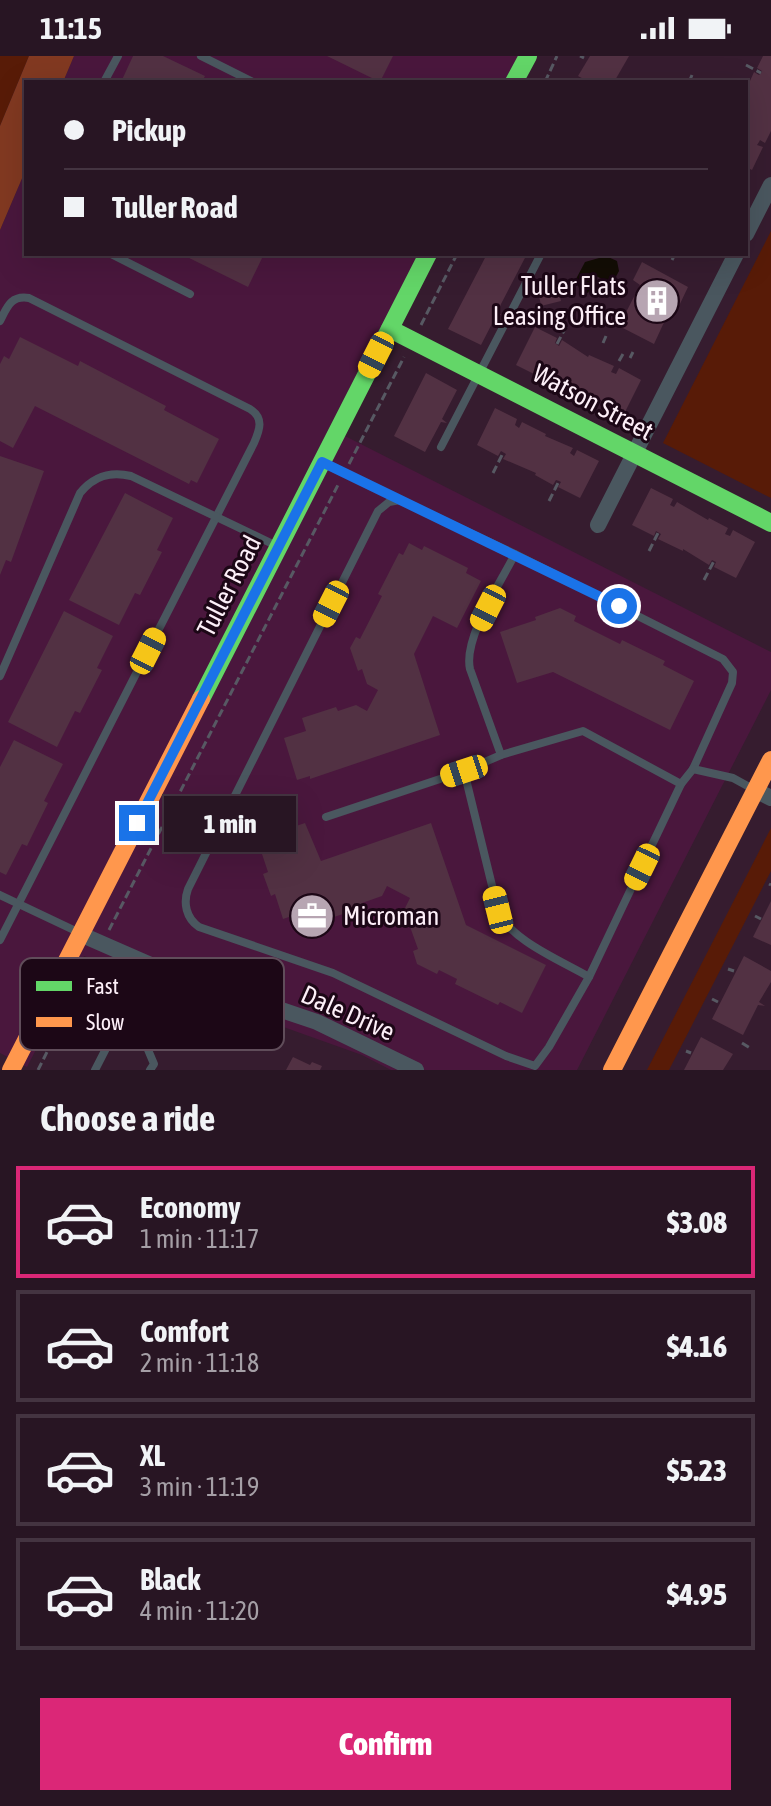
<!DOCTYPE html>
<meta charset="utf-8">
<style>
body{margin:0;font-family:"Asap Condensed",sans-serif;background:#301e2b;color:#f1f3f6;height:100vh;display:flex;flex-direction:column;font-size:30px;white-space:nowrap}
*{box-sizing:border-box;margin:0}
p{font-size:26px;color:#a59fa6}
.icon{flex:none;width:44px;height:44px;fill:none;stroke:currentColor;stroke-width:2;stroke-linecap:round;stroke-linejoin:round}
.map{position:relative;height:1014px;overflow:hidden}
.drawer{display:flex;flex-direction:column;background:#281523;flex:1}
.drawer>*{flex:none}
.guide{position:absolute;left:24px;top:24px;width:724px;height:176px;border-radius:0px;box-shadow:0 8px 32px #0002,0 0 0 2px #443441;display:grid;align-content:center;height:176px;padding:0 40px;background:#281523}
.end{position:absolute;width:36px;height:36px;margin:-18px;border:10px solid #1a73e8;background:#fff;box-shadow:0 0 0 4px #fff}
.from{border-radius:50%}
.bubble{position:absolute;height:56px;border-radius:0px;background:#281523;box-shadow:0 8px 32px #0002,0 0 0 2px #443441;font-size:26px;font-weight:800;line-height:56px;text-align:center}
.car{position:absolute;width:24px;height:48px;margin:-24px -12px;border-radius:10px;box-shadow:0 0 6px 2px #0007;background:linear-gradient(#f5c518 24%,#345 0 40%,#f5c518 0 76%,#345 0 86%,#f5c518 0)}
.guide b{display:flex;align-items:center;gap:28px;height:76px;font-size:30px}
.guide b+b{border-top:2px solid #443441}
.guide i{width:20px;height:20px;background:#f1f3f6}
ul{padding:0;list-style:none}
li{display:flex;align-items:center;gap:24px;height:112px;margin:0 16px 12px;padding:0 24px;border:4px solid #443441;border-radius:0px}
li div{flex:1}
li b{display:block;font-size:30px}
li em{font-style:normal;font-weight:800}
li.active{border-color:#db2777}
li>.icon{width:72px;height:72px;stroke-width:1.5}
h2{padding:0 40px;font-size:36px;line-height:96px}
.primary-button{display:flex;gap:16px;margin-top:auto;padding:16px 40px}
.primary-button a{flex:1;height:92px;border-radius:0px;background:#db2777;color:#fff;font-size:32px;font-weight:800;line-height:92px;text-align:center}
.status{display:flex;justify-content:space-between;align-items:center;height:56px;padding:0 40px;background:#281523;direction:ltr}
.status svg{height:22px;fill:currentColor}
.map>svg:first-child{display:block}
.built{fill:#4a173d}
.green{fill:#581b07}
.forest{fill:#823921}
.water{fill:#130d05}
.building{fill:#523143}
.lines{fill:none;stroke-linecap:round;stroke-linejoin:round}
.path{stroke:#575963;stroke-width:3;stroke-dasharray:8 4;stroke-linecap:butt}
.lane{stroke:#4a575f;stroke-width:8}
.street{stroke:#4a575f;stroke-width:16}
.fast{stroke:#63d668;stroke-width:18}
.slow{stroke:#ff974d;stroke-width:18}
.route{stroke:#1a73e8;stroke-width:10}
.labels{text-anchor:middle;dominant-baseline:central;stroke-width:6;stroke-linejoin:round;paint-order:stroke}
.poi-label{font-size:26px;fill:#fdeff8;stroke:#1c0716;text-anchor:end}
.street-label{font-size:26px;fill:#fdeff8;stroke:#1c0716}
.key{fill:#1c0716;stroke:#604d5a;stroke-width:2}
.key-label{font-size:22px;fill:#fdeff8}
</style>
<div class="status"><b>11:15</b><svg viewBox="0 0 49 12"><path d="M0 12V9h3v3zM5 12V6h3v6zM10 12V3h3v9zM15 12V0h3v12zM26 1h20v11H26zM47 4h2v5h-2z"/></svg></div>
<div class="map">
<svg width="771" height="1014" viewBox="0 0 771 1014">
<rect width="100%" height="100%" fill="#361c2f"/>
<g class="built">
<path d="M 74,0 L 532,0 L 519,26 L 63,26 Z"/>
<path d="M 26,113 L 26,198 L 432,198 L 341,378 L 771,596 L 771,634 L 577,1014 L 391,1014 L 362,999 L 84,900 L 27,1011 L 0,997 L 0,174 Z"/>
</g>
<g class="green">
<path d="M 0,0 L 29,0 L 0,70 Z"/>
<path d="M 771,175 L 771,442 L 663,387 Z"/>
<path d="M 771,772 L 771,815 L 669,1014 L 647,1014 Z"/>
</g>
<path class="forest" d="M 29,0 L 74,0 L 63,26 L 26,26 L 26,113 L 0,174 L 0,70 Z"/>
<path class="water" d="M 606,200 L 617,205 L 619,215 L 612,228 L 596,220 L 588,237 L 579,232 L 576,223 L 585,206 Z"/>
<g class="building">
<path d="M 133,0 L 163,0 L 205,20 L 202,26 L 121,26 Z"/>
<path d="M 327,0 L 393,0 L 380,26 Z"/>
<path d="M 590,0 L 629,0 L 614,26 L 589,26 L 578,20 Z"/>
<path d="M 763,0 L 771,0 L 771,75 L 765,87 L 760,84 L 759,86 L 757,89 L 763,91 L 752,114 L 746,111 L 746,34 L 754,16 L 759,19 L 761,17 L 762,15 L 757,12 Z"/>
<path d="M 181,198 L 264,198 L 248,231 Z"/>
<path d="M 487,198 L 527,198 L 501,248 L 498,256 L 503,260 L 497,258 L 481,289 L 448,273 Z"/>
<path d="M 642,206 L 688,231 L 678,252 L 672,249 L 654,288 L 619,270 L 640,229 L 633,224 Z"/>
<path d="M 555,220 L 561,245 L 541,250 L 536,224 Z"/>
<path d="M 535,271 L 557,282 L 555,287 L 559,290 L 562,284 L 588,301 L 589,299 L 614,310 L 611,316 L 616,318 L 619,312 L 641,324 L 622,362 L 600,351 L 602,345 L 598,342 L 595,348 L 564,330 L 563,332 L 543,322 L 546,316 L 541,314 L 538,320 L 516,309 Z"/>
<path d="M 20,281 L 78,310 L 80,305 L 166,350 L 164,354 L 219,383 L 197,427 L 191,424 L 189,428 L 35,350 L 13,392 L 0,385 L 0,308 L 4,300 L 9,303 Z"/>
<path d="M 426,317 L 457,334 L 442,363 L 447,367 L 441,366 L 425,396 L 394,380 Z"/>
<path d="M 495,352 L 517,363 L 515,369 L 519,372 L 522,366 L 546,378 L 545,380 L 573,392 L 570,397 L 574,400 L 577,394 L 599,405 L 580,442 L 558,431 L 561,426 L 559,425 L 556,424 L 553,429 L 535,419 L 536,417 L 503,403 L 506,398 L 501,395 L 498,400 L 477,389 Z"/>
<path d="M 0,400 L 44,415 L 11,506 L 6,504 L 0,519 Z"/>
<path d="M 651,432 L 673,443 L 670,449 L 674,451 L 677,446 L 708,464 L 709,462 L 728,472 L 725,478 L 730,480 L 733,474 L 755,486 L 736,522 L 714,511 L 716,506 L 712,504 L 709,509 L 683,493 L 683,495 L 658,483 L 661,478 L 656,475 L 654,480 L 632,469 Z"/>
<path d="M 125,437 L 173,462 L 157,494 L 162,496 L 140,539 L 135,537 L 119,569 L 69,544 Z"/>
<path d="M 409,487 L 422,494 L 424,490 L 468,512 L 466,517 L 481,525 L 457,572 L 433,560 L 414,598 L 440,679 L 310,723 L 310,720 L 297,724 L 284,682 L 306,675 L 302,662 L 336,651 L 338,655 L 356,649 L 367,655 L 378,634 L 367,628 L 362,613 L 358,615 L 350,592 L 356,581 L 360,583 L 382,540 L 378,538 L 399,497 L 403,499 Z"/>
<path d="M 560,552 L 576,560 L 574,565 L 620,588 L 622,584 L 665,605 L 663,609 L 694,625 L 670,674 L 553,616 L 517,627 L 500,576 L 536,564 L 535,561 Z"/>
<path d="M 64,555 L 113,580 L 97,612 L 102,614 L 80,657 L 75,655 L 57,691 L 8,666 Z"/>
<path d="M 14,684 L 63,708 L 44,745 L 48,747 L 27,790 L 22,788 L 6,819 L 0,816 L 0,711 Z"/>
<path d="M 305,767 L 321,805 L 431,767 L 466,869 L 546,909 L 522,957 L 500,946 L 498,949 L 455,928 L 457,923 L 439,914 L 437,918 L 417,908 L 413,895 L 418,893 L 404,854 L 410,842 L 387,830 L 382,840 L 362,847 L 364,851 L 322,865 L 321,861 L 292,871 L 289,861 L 283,863 L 275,838 L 271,840 L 263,818 L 268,816 L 257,783 Z"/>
<path d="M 771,845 L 771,889 L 753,881 Z"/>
<path d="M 744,900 L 771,915 L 771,926 L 759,946 L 765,950 L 758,949 L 743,979 L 712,963 Z"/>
<path d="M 701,981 L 733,998 L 723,1014 L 684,1014 Z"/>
<path d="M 293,1001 L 310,1009 L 312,1006 L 322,1010 L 320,1014 L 286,1014 Z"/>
</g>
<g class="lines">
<g class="path">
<path d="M 580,0 L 584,2"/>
<path d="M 746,9 L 761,17"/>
<path d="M 545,26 L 557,0"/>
<path d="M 689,26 L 692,19"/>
<path d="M 672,204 L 675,198"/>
<path d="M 421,269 L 457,198"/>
<path d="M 603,287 L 606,280"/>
<path d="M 557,288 L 567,269"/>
<path d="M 630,302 L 633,296"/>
<path d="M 619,305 L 623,298"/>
<path d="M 349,408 L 404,301"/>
<path d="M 493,417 L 503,397"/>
<path d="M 549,445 L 559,425"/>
<path d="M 649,495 L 658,477"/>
<path d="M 704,524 L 714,505"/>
<path d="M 769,828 L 771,829"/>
<path d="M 755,860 L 761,863"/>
<path d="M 109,874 L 338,429"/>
<path d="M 728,913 L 734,915"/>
<path d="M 712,943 L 718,946"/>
<path d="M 742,987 L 750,992"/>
<path d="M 686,995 L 691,997"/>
<path d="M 38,1014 L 94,902"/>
</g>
<g class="lane">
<path d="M 201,0 L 253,26"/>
<path d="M 104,26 L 118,0"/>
<path d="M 111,198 L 190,238"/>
<path d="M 0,265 C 7,251 11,239 29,242 L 250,353 C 264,362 260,373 254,387 L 0,884"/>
<path d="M 441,391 L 541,198"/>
<path d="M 323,407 L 401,444"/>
<path d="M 400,444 L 515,498 L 723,603 L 733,616 L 732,627 L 693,713 L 681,728 L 589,921 L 549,991 L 535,1010 L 506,1000 L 333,917 L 199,871 C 186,862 183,847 188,833 L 378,455 L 389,446 Z"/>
<path d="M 0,620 L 80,437 C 94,420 110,415 131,420 L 277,490"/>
<path d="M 501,699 L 470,613 C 463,582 501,526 515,498"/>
<path d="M 693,713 L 733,722 L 753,733"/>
<path d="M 464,715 L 498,854 C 509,884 562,905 589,921"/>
<path d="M 326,761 L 464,715 L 501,699 L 583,675 L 681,728"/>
<path d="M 0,839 L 80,877"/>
<path d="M 95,1014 L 115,975 L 146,989 L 154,1008 L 150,1014"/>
</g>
<g class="street">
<path d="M 746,178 L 771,129"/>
<path d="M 598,469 L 736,198"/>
<path d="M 755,734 L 771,742"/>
<path d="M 80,878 L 160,913 L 317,966 L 416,1014"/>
</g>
<g class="fast">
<path d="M 514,26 L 528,0"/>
<path d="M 390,273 L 771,467"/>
<path d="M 201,643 L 428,198"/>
</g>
<g class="slow">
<path d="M 11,1014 L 201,643"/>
<path d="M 612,1014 L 771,704"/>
</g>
</g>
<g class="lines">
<path class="route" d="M 137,767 L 322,406 L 619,550"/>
</g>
<defs>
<g id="building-disc" transform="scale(2.3)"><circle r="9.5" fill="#b7a5b2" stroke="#1c0716"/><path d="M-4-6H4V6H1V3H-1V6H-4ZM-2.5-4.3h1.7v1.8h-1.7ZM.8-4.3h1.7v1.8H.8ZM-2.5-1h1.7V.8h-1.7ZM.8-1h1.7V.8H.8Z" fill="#fff"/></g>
<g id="office-disc" transform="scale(2.3)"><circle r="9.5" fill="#b7a5b2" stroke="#1c0716"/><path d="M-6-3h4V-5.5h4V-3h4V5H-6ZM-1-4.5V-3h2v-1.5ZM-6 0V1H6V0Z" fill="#fff"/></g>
</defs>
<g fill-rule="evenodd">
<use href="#building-disc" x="657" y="245"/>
<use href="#office-disc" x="312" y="860"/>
</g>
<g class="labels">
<g class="poi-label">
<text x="626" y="230">Tuller Flats<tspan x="626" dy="30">Leasing Office</tspan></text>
<text x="343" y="860" text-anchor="start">Microman</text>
</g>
<g class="street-label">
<text transform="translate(593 346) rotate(28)">Watson Street</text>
<text transform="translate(229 530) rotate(-63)">Tuller Road</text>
<text transform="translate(348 957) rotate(24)">Dale Drive</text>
</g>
</g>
<rect x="20" y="902" width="264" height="92" rx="12" class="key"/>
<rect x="36" y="925" width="36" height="10" fill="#63d668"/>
<rect x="36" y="961" width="36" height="10" fill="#ff974d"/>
<g class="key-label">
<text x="86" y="938">Fast</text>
<text x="86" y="974">Slow</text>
</g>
</svg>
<i class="end from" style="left:619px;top:550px"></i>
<i class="end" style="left:137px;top:767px"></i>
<div class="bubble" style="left:164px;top:740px;width:132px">1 min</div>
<i class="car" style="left:376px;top:299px;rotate:207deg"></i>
<i class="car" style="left:331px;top:548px;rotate:207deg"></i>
<i class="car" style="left:488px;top:552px;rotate:207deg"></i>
<i class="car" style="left:148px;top:595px;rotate:27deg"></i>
<i class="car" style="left:464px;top:715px;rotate:252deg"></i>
<i class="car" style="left:642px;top:811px;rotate:206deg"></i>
<i class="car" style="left:498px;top:854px;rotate:346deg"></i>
<div class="guide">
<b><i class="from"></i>Pickup</b>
<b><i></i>Tuller Road</b>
</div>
</div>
<section class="drawer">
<h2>Choose a ride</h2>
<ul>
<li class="active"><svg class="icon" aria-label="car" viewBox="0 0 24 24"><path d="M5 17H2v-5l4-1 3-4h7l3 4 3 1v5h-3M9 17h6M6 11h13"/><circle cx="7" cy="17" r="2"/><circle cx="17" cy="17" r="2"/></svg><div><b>Economy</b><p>1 min · 11:17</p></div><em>$3.08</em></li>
<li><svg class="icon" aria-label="car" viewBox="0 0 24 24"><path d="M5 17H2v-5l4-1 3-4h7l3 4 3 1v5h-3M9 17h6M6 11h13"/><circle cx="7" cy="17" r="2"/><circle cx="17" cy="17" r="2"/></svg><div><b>Comfort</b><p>2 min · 11:18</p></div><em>$4.16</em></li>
<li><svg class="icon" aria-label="car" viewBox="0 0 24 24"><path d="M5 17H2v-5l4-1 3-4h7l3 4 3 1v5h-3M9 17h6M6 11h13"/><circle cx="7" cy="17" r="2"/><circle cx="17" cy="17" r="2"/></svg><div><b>XL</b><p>3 min · 11:19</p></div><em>$5.23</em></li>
<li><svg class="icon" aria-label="car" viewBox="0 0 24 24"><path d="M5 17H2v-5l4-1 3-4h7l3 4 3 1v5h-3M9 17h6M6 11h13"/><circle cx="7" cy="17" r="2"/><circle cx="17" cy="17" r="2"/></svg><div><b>Black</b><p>4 min · 11:20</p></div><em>$4.95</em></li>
</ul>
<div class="primary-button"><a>Confirm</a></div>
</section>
